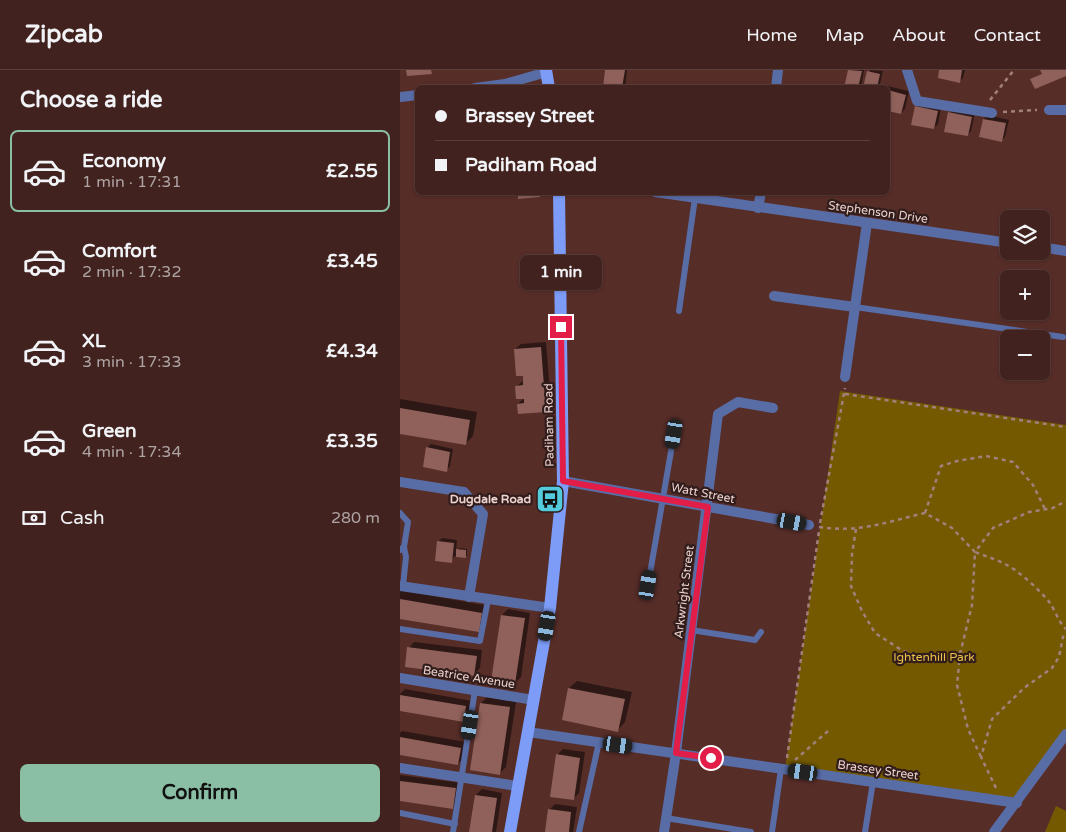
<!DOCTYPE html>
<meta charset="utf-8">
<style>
body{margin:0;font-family:"Varela Round",sans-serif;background:#4c2f2b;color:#f1f3f6;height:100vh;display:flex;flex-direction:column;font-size:19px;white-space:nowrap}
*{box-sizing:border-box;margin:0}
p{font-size:16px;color:#aea4a4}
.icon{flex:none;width:28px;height:28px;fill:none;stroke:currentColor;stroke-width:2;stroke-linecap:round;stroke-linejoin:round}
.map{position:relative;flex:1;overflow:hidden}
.sheet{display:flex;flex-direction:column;background:#41221e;width:400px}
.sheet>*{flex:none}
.guide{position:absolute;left:15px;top:15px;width:475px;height:110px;border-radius:8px;box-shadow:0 1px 4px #0004,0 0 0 1px #5a3f3c;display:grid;align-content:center;height:110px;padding:0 20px;background:#41221e}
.fabs{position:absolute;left:600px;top:140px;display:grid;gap:10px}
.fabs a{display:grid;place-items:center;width:50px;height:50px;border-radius:8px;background:#41221e;box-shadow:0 1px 4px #0004,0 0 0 1px #5a3f3c;font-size:25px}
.end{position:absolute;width:22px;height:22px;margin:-11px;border:6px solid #e11d48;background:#fff;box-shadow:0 0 0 2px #fff}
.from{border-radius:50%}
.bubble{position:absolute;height:35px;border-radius:8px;background:#41221e;box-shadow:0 1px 4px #0004,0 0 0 1px #5a3f3c;font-size:16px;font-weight:800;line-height:35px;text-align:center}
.car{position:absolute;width:15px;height:30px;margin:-15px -8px;border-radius:6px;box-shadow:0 0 4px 1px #0007;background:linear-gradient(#222 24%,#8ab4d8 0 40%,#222 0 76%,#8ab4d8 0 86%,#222 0)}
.guide b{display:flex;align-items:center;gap:18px;height:48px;font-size:19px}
.guide b+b{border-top:1px solid #5a3f3c}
.guide i{width:12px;height:12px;background:#f1f3f6}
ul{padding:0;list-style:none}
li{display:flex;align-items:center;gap:15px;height:82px;margin:0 10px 8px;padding:0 10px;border:2px solid transparent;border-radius:8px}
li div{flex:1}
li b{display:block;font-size:19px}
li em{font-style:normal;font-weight:800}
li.current{border-color:#8abfa5}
li>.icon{width:45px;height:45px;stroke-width:1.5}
h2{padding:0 20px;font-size:22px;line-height:60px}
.pay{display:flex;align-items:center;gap:12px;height:55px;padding:0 20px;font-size:19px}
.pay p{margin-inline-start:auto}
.primary-button{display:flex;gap:10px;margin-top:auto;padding:10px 20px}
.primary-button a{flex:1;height:58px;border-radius:8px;background:#8abfa5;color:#111;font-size:20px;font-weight:800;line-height:58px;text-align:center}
header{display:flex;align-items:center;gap:30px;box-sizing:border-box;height:70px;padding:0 25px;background:#41221e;border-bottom:1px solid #5a3f3c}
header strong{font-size:24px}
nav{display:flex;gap:28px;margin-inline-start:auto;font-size:18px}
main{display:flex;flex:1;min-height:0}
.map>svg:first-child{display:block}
.green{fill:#745900}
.shadow{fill:#0007}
.building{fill:#90615a}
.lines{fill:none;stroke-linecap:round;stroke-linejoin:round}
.path{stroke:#a2807c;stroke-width:2.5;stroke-dasharray:4 4;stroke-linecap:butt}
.service{stroke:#586ca5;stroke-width:6}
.minor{stroke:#586ca5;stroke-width:10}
.primary{stroke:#7c9cf8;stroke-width:12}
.route{stroke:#e11d48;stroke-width:6}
.labels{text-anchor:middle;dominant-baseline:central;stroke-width:4.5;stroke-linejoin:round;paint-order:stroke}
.street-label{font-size:12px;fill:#edd2ce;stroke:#301c1a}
.poi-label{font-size:12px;font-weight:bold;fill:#edd2ce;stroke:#301c1a;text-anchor:end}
.park-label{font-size:12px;fill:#ebc04c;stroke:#301c1a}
</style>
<header>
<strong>Zipcab</strong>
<nav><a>Home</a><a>Map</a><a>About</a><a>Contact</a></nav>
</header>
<main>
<section class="sheet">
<h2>Choose a ride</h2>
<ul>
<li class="current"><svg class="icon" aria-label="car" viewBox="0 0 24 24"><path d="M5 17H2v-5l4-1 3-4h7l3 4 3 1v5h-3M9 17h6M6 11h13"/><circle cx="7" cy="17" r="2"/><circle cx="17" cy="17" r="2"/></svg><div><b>Economy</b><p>1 min · 17:31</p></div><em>£2.55</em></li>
<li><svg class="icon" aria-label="car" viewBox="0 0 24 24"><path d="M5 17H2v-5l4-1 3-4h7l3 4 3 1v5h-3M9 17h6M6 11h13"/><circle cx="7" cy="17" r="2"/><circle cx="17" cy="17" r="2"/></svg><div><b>Comfort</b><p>2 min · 17:32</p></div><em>£3.45</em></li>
<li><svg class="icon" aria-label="car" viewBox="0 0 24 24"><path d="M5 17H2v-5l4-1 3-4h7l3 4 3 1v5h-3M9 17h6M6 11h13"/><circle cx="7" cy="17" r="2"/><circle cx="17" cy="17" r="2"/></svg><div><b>XL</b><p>3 min · 17:33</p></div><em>£4.34</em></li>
<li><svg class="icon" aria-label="car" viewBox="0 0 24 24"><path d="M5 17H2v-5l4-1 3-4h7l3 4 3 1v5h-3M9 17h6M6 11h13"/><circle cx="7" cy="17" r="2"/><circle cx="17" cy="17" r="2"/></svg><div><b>Green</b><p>4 min · 17:34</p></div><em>£3.35</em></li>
</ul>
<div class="pay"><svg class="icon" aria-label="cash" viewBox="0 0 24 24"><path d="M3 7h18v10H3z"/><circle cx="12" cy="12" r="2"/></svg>Cash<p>280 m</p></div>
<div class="primary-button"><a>Confirm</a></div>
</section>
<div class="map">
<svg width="666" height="762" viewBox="0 0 666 762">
<rect width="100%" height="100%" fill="#572d28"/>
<g class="green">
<path d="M 440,321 L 666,355 L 666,668 L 617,733 L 385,699 Z"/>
<path d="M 656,736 L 666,741 L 666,762 L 645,762 Z"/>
</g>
<g class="shadow">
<path d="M 207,0 L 227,0 L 225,18 L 204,18 Z"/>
<path d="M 449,0 L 464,0 L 461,18 L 445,18 Z"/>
<path d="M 470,0 L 483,1 L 479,18 L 465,18 Z"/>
<path d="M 541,0 L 565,0 L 563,8 L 559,11 Z"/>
<path d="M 487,16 L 509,21 L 505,39 L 501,43 L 488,40 L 488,18 L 486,18 Z"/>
<path d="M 520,33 L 541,37 L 538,54 L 534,58 L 516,37 Z"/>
<path d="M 553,39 L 575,43 L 571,61 L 568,65 L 549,43 Z"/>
<path d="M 588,45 L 609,50 L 605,67 L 601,71 L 580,67 L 584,49 Z"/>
<path d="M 146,272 L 151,335 L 145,341 L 118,334 L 125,327 L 117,316 L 124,310 L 115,279 L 121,274 Z"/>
<path d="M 0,329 L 77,342 L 73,366 L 65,374 L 0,363 Z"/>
<path d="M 31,374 L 53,379 L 50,396 L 46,400 L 27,378 Z"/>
<path d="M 42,468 L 57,470 L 56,482 L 59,478 L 67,479 L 67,485 L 66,487 L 55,486 L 51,491 L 38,472 Z"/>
<path d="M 0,520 L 89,536 L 78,561 L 0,547 Z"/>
<path d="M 108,539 L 130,543 L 121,607 L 115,613 L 102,545 Z"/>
<path d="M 14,572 L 82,580 L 80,598 L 74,604 L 9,578 Z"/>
<path d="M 177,611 L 232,622 L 225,652 L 218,660 L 169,618 Z"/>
<path d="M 5,619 L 72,631 L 69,645 L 64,651 L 0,640 L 0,624 Z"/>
<path d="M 87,627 L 116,632 L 106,697 L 100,703 L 81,633 Z"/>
<path d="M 2,661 L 66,672 L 63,688 L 58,694 L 0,684 L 0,663 Z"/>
<path d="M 163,679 L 185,682 L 179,723 L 173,729 L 157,685 Z"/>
<path d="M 0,705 L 61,713 L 59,731 L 53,737 L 0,730 Z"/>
<path d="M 82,719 L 102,723 L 96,762 L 70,762 L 76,725 Z"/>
<path d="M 155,734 L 177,737 L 173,762 L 146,762 L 149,740 Z"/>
</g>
<g class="building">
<path d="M 6,0 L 31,0 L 32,4 L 7,6 Z"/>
<path d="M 205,0 L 225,0 L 222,18 L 203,18 Z"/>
<path d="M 448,0 L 462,1 L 458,18 L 444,18 Z"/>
<path d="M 539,0 L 562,0 L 560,13 L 538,8 Z"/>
<path d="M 640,0 L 666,0 L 666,6 L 635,19 L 630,9 L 642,4 Z"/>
<path d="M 467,1 L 480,4 L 477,18 L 463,18 Z"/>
<path d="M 488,20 L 506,25 L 501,44 L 488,41 Z"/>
<path d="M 515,36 L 538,41 L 534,59 L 511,55 Z"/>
<path d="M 548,42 L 572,47 L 568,66 L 544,62 Z"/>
<path d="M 583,49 L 606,53 L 602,72 L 579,67 Z"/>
<path d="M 118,122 L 140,122 L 140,127 L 118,129 Z"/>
<path d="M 141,277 L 146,342 L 118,344 L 117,334 L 124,333 L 124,329 L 116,329 L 115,316 L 123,315 L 123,306 L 116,306 L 114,279 Z"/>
<path d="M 0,338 L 70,350 L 66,375 L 0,364 Z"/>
<path d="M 26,377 L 50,382 L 47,402 L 23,397 Z"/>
<path d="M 37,471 L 54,473 L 52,493 L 35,491 Z"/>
<path d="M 56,479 L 66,480 L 66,488 L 56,487 Z"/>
<path d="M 0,529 L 82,543 L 79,562 L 0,549 Z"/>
<path d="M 101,545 L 125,548 L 115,614 L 91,611 Z"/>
<path d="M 7,577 L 77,586 L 74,606 L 5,597 Z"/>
<path d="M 168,618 L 225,629 L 218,662 L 162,650 Z"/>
<path d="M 0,625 L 66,636 L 64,652 L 0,641 Z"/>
<path d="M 80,633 L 110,637 L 100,705 L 70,700 Z"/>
<path d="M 0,667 L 61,678 L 58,695 L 0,685 Z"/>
<path d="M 156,684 L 180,688 L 174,730 L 150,727 Z"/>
<path d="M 0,711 L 56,718 L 53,739 L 0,731 Z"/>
<path d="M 75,725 L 97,728 L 92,762 L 69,762 Z"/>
<path d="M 148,739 L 171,742 L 169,762 L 145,762 Z"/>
</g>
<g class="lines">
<g class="path">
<path d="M 590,30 L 614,0"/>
<path d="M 603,42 L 637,40"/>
<path d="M 445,324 L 666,357"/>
<path d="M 525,443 L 541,396 L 557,391 L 586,386 L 613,392 L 633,415 L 645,439"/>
<path d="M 420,453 L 445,318"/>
<path d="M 419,457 C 460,463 486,452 525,443 L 552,458 L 575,482 L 593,458 L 629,442 L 653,438 L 666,431"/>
<path d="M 456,459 L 452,484 L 451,516 L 462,541 L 475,563 L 503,581 L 524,586 L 560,584 L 557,615 L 568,659 L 581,687"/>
<path d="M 560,584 L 572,535 L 575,482 C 585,486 595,489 605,494 C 619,501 640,520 650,533 C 655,540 660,555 666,559"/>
<path d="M 387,688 L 419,461"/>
<path d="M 395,690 L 428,661"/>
<path d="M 596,718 L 581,687 L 592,649 L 624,618 L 652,598 L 659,587 L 663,567 L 666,562"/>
</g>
<g class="service">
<path d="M 455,237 L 663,267"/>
<path d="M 279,241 L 295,128"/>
<path d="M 0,443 L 8,452 L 4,477 L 0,480"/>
<path d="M 248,515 L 274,364"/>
<path d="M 3,516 L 6,487 L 4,477"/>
<path d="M 0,559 L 80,571 L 88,530"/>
<path d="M 291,560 L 355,570 L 361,562"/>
<path d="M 0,743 L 55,754"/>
<path d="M 266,748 L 351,762"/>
<path d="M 53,762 L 75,620"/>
<path d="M 179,762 L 199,672"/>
<path d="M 372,762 L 381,699"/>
<path d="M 465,762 L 473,712"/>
</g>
<g class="minor">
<path d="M 507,0 L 517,31 L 592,43"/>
<path d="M 75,18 L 105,14 L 147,2"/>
<path d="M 376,18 L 378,0"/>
<path d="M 0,27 L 18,25"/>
<path d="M 649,40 L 666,40"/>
<path d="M 255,122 L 609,173"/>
<path d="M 358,138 L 361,122"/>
<path d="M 641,177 L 666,181"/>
<path d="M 374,226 L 455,237"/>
<path d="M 445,307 L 467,153"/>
<path d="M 163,411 L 409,455"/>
<path d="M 0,412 L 64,422 L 83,444 L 69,527"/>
<path d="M 0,516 L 150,538"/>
<path d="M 0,608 L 134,630"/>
<path d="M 128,662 L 617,733"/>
<path d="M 0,698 L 117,716"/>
<path d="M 264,762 L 276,683 L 318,344 L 338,332 L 373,338"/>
<path d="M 594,762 L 666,664"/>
</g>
<g class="primary">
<path d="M 146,0 L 149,18"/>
<path d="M 110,762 L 150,538 L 163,411 L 159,122"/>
</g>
</g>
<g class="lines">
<path class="route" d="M 161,257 L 163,411 L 308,437 L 276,683 L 311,688"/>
</g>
<defs>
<g id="bus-square" transform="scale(1.4375)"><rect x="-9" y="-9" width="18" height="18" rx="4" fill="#53cbdc" stroke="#301c1a"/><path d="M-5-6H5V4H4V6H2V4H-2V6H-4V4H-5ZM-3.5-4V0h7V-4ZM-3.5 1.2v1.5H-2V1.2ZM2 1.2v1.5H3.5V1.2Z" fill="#111"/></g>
</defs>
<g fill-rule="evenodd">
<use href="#bus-square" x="150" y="429"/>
</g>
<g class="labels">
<g class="street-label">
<text transform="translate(478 142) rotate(8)">Stephenson Drive</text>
<text transform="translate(149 355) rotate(-91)">Padiham Road</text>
<text transform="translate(303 423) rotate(11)">Watt Street</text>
<text transform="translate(284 522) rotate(-83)">Arkwright Street</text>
<text transform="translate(69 607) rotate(9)">Beatrice Avenue</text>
<text transform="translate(478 700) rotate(8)">Brassey Street</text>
</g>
<g class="poi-label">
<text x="131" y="429">Dugdale Road</text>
</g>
<g class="park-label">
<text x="534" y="587">Ightenhill Park</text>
</g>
</g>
</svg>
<div class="fabs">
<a><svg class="icon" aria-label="layers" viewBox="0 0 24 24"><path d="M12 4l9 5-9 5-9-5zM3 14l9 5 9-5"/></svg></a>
<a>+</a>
<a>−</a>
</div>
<i class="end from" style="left:311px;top:688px"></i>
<i class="end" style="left:161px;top:257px"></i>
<div class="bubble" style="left:120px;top:185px;width:82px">1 min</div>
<i class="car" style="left:274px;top:364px;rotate:190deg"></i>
<i class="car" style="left:392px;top:452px;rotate:100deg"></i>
<i class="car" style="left:248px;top:515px;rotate:9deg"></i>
<i class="car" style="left:147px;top:556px;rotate:190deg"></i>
<i class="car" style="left:70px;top:655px;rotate:189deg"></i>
<i class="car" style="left:218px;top:675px;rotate:98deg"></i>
<i class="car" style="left:403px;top:702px;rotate:278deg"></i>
<div class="guide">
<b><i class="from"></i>Brassey Street</b>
<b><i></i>Padiham Road</b>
</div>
</div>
</main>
